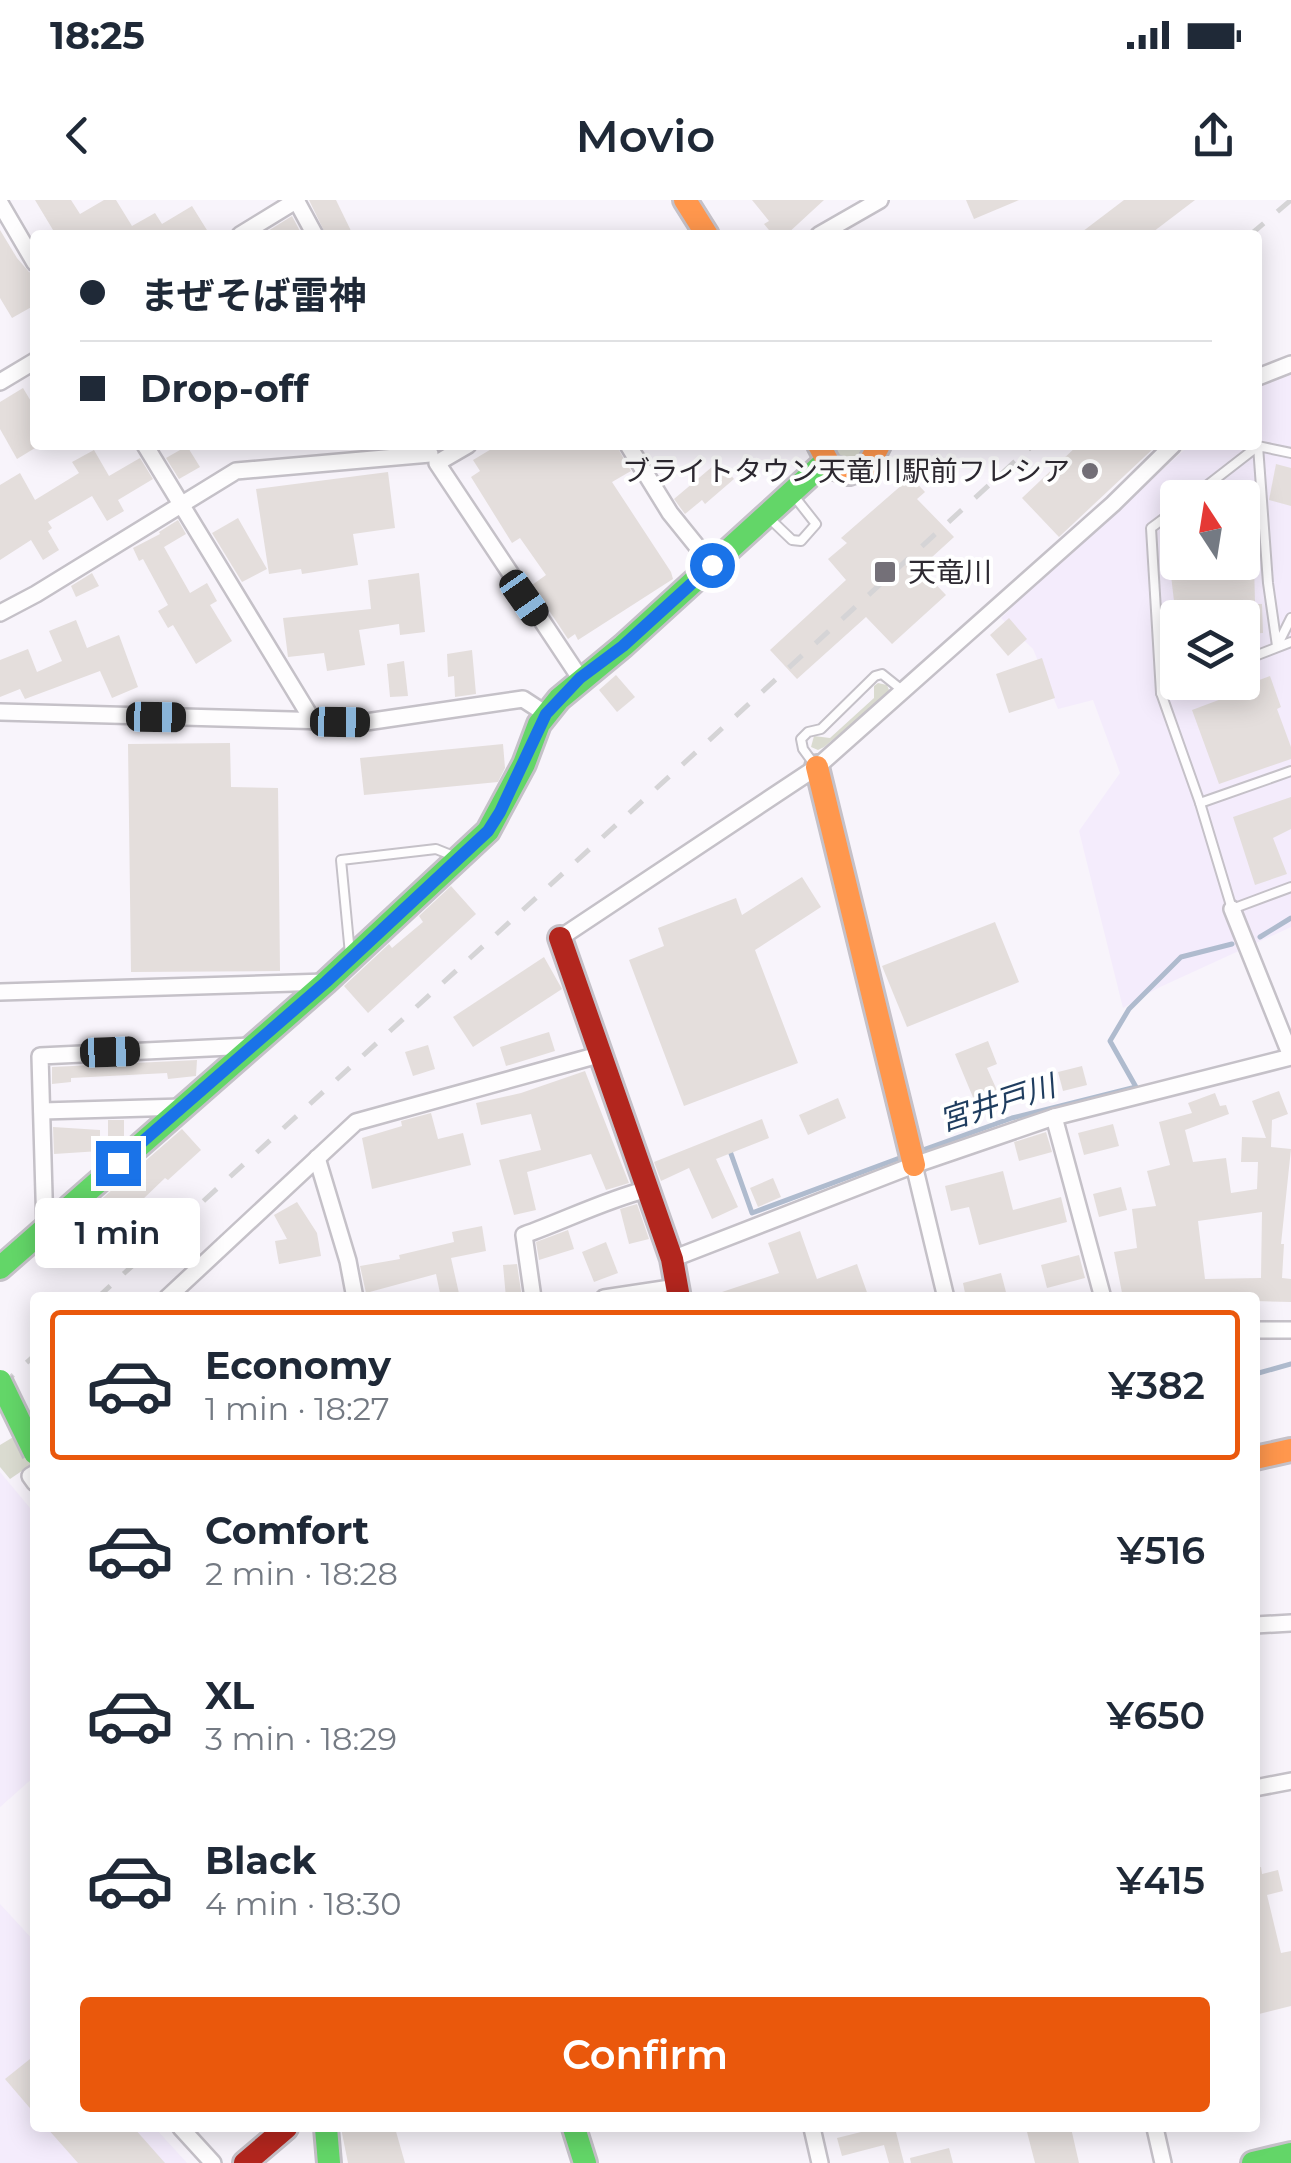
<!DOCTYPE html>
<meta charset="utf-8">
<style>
body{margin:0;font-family:Montserrat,"Noto Sans JP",sans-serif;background:#f6f6f7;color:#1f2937;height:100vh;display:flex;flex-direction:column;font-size:38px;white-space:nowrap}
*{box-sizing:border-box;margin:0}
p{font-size:32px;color:#747a83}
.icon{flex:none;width:55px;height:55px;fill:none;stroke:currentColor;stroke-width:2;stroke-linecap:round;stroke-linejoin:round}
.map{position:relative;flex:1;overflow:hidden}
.side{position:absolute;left:30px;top:1092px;width:1230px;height:840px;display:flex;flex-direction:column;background:#fff;border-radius:10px;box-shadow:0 5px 25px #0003}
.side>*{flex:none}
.hud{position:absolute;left:30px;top:30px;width:1232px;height:220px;border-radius:10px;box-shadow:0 5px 25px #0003;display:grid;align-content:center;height:220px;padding:0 50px;background:#fff}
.needle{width:65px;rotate:348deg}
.buttons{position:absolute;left:1160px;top:280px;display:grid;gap:20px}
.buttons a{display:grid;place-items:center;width:100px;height:100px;border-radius:10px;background:#fff;box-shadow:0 5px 25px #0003;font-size:50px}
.end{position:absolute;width:45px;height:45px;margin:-22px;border:12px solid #1a73e8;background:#fff;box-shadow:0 0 0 5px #fff}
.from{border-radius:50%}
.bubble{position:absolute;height:70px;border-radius:10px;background:#fff;box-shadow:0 5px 25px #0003;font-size:32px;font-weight:600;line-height:70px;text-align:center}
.car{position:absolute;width:30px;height:60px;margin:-30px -15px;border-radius:12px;box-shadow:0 0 8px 2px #0007;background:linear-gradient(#222 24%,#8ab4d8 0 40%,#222 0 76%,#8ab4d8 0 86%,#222 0)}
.hud b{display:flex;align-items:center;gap:35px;height:95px;font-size:38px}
.hud b+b{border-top:2px solid #e0e1e3}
.hud i{width:25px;height:25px;background:#1f2937}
ul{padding:18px 0 0;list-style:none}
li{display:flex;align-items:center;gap:30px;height:150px;margin:0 20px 15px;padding:0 30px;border:5px solid transparent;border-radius:10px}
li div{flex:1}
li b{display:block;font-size:38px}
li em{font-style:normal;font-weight:600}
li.on{border-color:#ea580c}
li>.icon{width:90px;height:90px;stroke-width:1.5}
.action{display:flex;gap:20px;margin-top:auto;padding:20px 50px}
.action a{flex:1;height:115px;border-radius:10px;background:#ea580c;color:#fff;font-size:40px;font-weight:600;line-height:115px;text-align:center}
.status{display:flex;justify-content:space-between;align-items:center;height:70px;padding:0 50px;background:#fff;direction:ltr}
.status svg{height:28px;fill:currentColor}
header{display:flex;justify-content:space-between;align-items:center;height:130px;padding:0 50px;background:#fff;font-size:45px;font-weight:600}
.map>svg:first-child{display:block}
.built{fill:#f4ecfc;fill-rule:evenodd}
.green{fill:#dadbd0}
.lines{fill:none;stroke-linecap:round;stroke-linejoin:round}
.stream{stroke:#afbbce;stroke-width:5}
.building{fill:#e4dedc;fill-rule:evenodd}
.lane-casing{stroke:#c5c1c8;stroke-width:12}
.street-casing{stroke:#c5c1c8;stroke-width:20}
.fast-casing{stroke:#c5c1c8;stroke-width:28}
.slow-casing{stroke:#c5c1c8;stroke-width:28}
.jam-casing{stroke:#c5c1c8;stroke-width:28}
.lane{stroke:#fefdfe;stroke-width:8}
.street{stroke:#fefdfe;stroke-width:15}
.fast{stroke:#63d668;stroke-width:22}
.slow{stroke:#ff974d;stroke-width:22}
.jam{stroke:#b3261e;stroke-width:22}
.rail{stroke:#d5d4d6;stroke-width:5;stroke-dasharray:18 18;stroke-linecap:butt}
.fast-bridge-casing{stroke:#c5c1c8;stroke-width:28;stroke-linecap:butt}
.fast-bridge{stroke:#63d668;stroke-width:22}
.route{stroke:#1a73e8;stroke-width:12}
.poi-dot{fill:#747078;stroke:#fff;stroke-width:4}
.labels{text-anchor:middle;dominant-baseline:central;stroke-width:8;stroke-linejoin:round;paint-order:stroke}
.poi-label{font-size:28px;fill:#2d2931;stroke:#fff;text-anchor:end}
.water-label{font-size:30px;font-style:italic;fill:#1f3d5f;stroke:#fff}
</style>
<div class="status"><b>18:25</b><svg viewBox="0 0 49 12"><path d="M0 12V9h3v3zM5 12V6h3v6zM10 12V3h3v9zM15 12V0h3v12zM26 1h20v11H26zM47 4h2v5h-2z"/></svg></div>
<header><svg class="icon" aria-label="back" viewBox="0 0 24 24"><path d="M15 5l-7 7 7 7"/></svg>Movio<svg class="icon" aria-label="share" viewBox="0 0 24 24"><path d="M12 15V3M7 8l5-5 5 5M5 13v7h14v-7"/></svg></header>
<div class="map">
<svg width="1291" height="1963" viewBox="0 0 1291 1963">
<rect width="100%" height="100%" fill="#f8f4fb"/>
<g class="built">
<path d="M 1291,172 L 1291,727 L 1158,788 L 1123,808 L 1079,631 L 1120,573 L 1093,500 L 1058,509 L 1033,449 L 1001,418 L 1054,366 L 1190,245 L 1258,245 L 1258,187 ZM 1178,298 L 1242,298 L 1242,362 L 1178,362 ZM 1178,418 L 1242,418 L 1242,482 L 1178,482 Z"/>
<path d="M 0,1272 L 35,1314 L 35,1576 L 0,1607 Z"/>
<path d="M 0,1704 L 35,1742 L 35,1928 L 155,1928 L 187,1963 L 0,1963 Z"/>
</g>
<g class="green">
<path d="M 832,245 L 867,245 L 867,246 L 858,260 L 847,262 L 836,257 Z"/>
<path d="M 878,483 L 887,485 L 889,490 L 885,496 L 824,547 L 818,550 L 811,547 L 814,536 L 830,538 L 874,498 L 874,486 Z"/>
<path d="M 20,1233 L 35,1262 L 10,1279 L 0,1267 L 0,1245 Z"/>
</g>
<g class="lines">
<g class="stream">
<path d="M 1260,737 L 1291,718"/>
<path d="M 730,951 L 752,1013 L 905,956"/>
<path d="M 920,951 L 1012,918 L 1136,887 L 1110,841 L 1129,809 L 1181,757 L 1232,744"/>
<path d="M 1255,1174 L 1291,1164"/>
</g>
</g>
<g class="building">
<path d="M 35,0 L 71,0 L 80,14 L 104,0 L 116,0 L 132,26 L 155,13 L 162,24 L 192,6 L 210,35 L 56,35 Z"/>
<path d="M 309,0 L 336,0 L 353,35 L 326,35 Z"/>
<path d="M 752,0 L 824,0 L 786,35 L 773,35 L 764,24 L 769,21 Z"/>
<path d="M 966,0 L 1019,0 L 974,19 Z"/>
<path d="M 1124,0 L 1195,0 L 1149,35 L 1078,35 Z"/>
<path d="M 292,16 L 302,35 L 270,35 L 268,31 Z"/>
<path d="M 0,30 L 17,58 L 29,72 L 35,74 L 35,105 L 12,118 L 0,98 Z"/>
<path d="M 23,188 L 35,208 L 35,248 L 17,259 L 0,229 L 0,202 Z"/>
<path d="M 498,245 L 616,245 L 631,271 L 612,282 L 671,372 L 673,379 L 578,440 L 575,434 L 568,439 L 532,385 L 546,375 L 520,338 L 512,343 L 471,277 L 480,271 L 473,260 Z"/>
<path d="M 1078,245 L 1157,245 L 1059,337 L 1022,298 Z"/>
<path d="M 187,246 L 200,267 L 179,279 L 166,258 Z"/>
<path d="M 94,250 L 109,276 L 140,258 L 153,279 L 118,300 L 124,311 L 107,321 L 92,296 L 48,322 L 52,328 L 48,331 L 59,350 L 43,360 L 31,340 L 0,360 L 0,285 L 20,273 L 35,300 L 79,273 L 72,262 Z"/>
<path d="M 719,261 L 734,279 L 705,304 L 702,300 L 685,314 L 674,299 Z"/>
<path d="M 1276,264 L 1291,268 L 1291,306 L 1269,300 Z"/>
<path d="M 388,272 L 395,328 L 353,334 L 358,365 L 302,374 L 301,369 L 269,374 L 256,289 Z"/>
<path d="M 911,277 L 925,292 L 917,299 L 954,337 L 920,368 L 946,395 L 892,444 L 866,417 L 797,479 L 770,450 L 846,380 L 828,359 L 847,343 L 841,338 Z"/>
<path d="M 238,318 L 267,369 L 242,382 L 212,333 Z"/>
<path d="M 178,320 L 186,334 L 164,347 L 190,393 L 207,383 L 217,401 L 210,405 L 232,441 L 196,464 L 173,425 L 168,428 L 158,411 L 168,405 L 143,359 L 139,361 L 133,348 L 160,334 L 159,332 Z"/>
<path d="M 1178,324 L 1178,367 L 1165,367 L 1164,328 Z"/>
<path d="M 1221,362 L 1254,362 L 1255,404 L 1262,404 L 1263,433 L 1242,434 L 1242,418 L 1176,418 L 1170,367 L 1221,366 Z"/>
<path d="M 92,373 L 99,386 L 76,397 L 71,386 Z"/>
<path d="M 419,373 L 425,432 L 400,435 L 399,424 L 359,430 L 365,465 L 327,471 L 324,453 L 288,457 L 283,418 L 371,409 L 368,380 Z"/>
<path d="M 1009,418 L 1027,439 L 1008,456 L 990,435 Z"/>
<path d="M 76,420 L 87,448 L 119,435 L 138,487 L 112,498 L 100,471 L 25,499 L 20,489 L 0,497 L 0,460 L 28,449 L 37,472 L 62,461 L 49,431 Z"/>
<path d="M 472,450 L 476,494 L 455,497 L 454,476 L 448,477 L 447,454 Z"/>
<path d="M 1042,458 L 1055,498 L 1009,513 L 996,474 Z"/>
<path d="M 404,461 L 408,496 L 390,497 L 387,464 Z"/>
<path d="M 616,475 L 635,497 L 617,512 L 599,490 Z"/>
<path d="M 1270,476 L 1281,507 L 1277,509 L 1291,547 L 1291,559 L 1219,584 L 1192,510 L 1240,492 L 1238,488 Z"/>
<path d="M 230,543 L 231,587 L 278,588 L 280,771 L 131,772 L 128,544 Z"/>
<path d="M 503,544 L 505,568 L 498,582 L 364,595 L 360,558 Z"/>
<path d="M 1291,597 L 1291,629 L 1273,638 L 1287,674 L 1255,685 L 1233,617 Z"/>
<path d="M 802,677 L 821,707 L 755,750 L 798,863 L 684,906 L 629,760 L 664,746 L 658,728 L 736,698 L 742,715 Z"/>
<path d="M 451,686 L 476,714 L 368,813 L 344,786 L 389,744 L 392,748 L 423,722 L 419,716 Z"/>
<path d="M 995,722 L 1019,782 L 907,827 L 882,766 Z"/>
<path d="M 544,757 L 562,789 L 473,847 L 453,817 Z"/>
<path d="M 549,832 L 555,851 L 506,866 L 500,847 Z"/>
<path d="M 988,841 L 997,864 L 987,868 L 1000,897 L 977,907 L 955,854 Z"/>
<path d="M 428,845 L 435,869 L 413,876 L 405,852 Z"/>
<path d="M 197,860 L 196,876 L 168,879 L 167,873 L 71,878 L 71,882 L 52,884 L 52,867 Z"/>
<path d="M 1082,866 L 1087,885 L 1063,891 L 1058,872 Z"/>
<path d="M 585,871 L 629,983 L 606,990 L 591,954 L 527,972 L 536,1010 L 514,1015 L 499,960 L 541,950 L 531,914 L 481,925 L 476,903 L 521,893 Z"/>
<path d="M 1279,891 L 1288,914 L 1272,920 L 1271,947 L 1291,949 L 1281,1044 L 1284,1044 L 1282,1078 L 1291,1079 L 1291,1102 L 1255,1101 L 1255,1098 L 1123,1098 L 1114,1052 L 1137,1048 L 1132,1009 L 1156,1006 L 1147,971 L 1170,965 L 1159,922 L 1192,913 L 1188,903 L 1215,893 L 1220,906 L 1226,905 L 1229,914 L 1185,930 L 1193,962 L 1226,958 L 1231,993 L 1257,989 L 1258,962 L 1241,962 L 1242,937 L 1266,938 L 1252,901 ZM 1262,1012 L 1261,1078 L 1205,1079 L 1198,1021 Z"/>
<path d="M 838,898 L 846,918 L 808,935 L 799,915 Z"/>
<path d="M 431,913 L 438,939 L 463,933 L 471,965 L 372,989 L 362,938 L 402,926 L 401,921 Z"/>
<path d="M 762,919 L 769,938 L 716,959 L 738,1007 L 712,1019 L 689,968 L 661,981 L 654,962 Z"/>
<path d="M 108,920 L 124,920 L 124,939 L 122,941 L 108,942 Z"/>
<path d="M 1113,924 L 1119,946 L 1084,955 L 1078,933 Z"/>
<path d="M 53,927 L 100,930 L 100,951 L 54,954 Z"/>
<path d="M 182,929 L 201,950 L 168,980 L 165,978 L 117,1024 L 97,1003 Z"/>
<path d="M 1046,932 L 1052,952 L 1019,961 L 1014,942 Z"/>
<path d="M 1003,971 L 1013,1010 L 1061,997 L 1067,1022 L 979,1045 L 969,1007 L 951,1011 L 945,986 Z"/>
<path d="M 773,978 L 781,997 L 758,1007 L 750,988 Z"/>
<path d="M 1121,987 L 1127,1010 L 1099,1017 L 1093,994 Z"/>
<path d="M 297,1002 L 317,1033 L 321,1056 L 279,1064 L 275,1041 L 287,1039 L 274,1015 Z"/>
<path d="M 637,1004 L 649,1039 L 629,1044 L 620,1009 Z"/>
<path d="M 482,1026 L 486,1051 L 451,1058 L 460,1098 L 441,1098 L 436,1074 L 366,1093 L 360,1066 L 400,1059 L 399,1055 L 454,1042 L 452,1032 Z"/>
<path d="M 568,1030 L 574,1049 L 539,1060 L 536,1042 Z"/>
<path d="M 800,1031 L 817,1079 L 857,1064 L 869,1098 L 713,1098 L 713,1095 L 779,1073 L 768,1043 Z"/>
<path d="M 606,1042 L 618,1073 L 594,1082 L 582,1052 Z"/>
<path d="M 1079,1055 L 1085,1078 L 1047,1088 L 1041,1065 Z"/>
<path d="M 517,1064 L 522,1098 L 506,1098 L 503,1065 Z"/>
<path d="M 1001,1073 L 1007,1096 L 966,1098 L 963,1083 Z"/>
<path d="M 1255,1667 L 1261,1667 L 1262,1674 L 1278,1670 L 1283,1691 L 1267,1695 L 1281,1753 L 1291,1751 L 1291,1806 L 1259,1814 L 1255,1800 Z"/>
<path d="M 35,1855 L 35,1914 L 5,1879 Z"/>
<path d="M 47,1928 L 134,1928 L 165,1963 L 78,1963 Z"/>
<path d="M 341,1928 L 395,1928 L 405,1963 L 348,1963 Z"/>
<path d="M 868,1928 L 895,1928 L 904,1963 L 889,1963 L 884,1945 L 842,1956 L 837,1938 L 869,1930 Z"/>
<path d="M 1026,1928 L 1071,1928 L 1079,1963 L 1035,1963 Z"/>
<path d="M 949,1948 L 953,1963 L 911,1963 L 910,1958 Z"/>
</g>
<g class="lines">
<g class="lane-casing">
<g id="lane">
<path d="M 1191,298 L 1258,246"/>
<path d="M 768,317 L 792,340 L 801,341 L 816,324 L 794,296"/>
<path d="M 1277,446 L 1268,383 L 1258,246 L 1291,253"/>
<path d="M 1277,446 L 1291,418"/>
<path d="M 1242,461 L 1291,442"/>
<path d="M 1188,482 L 1161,493 L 1200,603 L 1232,709 L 1291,687"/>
<path d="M 1161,493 L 1151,328 L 1178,308"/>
<path d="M 814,564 L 803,549 L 801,539 L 808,532 L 821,529 L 875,476 L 882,474 L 902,490"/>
<path d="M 1200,603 L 1291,571"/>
<path d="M 350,754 L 341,660 L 436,649 L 456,657"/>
</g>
</g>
<g class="street-casing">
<g id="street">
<path d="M 296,0 L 315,35"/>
<path d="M 0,3 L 35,63"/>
<path d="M 240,35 L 297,0"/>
<path d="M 819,35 L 880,0"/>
<path d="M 1258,177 L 1291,164"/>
<path d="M 0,182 L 35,161"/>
<path d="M 145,245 L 313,521"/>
<path d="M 468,245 L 437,263 L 580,478"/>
<path d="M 628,245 L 670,313 L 712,365"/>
<path d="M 0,413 L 36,394 L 236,271 L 430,254"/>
<path d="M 0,512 L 366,522 L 523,499 L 546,514"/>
<path d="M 1232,709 L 1291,856"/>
<path d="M 560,738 L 817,567 L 1113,304 L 1173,245"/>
<path d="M 0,792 L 326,782"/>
<path d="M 42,911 L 183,907"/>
<path d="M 1054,917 L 1103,1098"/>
<path d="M 317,958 L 348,1061 L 355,1098"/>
<path d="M 914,965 L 946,1098"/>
<path d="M 45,1030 L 40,856 L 251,846"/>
<path d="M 672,1059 L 914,965 L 1054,917 L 1291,857"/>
<path d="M 167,1098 L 356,922 L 602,854"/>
<path d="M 533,1098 L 524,1035 C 566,1020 605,1000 648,989"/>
<path d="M 604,1098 L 677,1087"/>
<path d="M 1255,1130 L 1291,1130"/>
<path d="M 35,1273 L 30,1276 L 35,1283"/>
<path d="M 1255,1425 L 1291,1423"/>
<path d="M 1255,1588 L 1291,1581"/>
<path d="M 181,1928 L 213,1963"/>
<path d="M 812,1928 L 820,1963"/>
<path d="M 1155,1928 L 1163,1963"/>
</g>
</g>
<g class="fast-casing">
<g id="fast">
<path d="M 0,1068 L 326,782 L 488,631 L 524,564 L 539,524 L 559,499 L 623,446 L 825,262"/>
<path d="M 326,1928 L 329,1963"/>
<path d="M 574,1928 L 585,1963"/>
<path d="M 1253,1963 L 1291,1954"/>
</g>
</g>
<g class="slow-casing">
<g id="slow">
<path d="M 685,0 L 707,35"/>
<path d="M 819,245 L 830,266 L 849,273 L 868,266 L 879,245"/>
<path d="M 817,567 L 914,965"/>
<path d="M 1255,1258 L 1291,1250"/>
</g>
</g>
<g class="jam-casing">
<g id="jam">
<path d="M 560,738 L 672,1059 L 679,1098"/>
<path d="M 245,1963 L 286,1928"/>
</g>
</g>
<use href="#lane" class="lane"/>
<use href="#street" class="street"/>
<use href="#fast" class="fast"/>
<use href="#slow" class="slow"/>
<use href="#jam" class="jam"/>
<g class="rail">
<path d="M 1250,35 L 1291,0"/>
<path d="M 97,1098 L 1033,245"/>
<path d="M 0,1187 L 35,1155"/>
</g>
<g class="fast-bridge-casing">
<path id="fast-bridge" d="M 0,1181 L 35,1253"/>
</g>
<use href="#fast-bridge" class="fast-bridge"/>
</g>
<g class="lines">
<path class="route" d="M 118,963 L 326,782 L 488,631 L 500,612 L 546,514 L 580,478 L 623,446 L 712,365"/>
</g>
<g class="poi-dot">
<circle cx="1090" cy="271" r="10"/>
<rect x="873" y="360" width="24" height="24" rx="5"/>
</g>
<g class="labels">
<g class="poi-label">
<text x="1070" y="271">ブライトタウン天竜川駅前フレシア</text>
<text x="908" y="372" text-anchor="start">天竜川</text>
</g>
<g class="water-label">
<text transform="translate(997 903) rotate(-18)">宮井戸川</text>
</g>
</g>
</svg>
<div class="buttons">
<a><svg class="needle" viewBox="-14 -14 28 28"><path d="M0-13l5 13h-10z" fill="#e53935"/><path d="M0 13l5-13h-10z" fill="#747a83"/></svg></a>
<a><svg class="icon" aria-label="layers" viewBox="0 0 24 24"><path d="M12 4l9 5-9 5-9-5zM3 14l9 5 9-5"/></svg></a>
</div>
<i class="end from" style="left:712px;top:365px"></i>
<i class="end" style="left:118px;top:963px"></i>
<div class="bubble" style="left:35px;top:998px;width:165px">1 min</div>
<i class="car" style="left:524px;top:398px;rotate:145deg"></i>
<i class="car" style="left:156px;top:517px;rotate:91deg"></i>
<i class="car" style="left:340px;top:522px;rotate:91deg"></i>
<i class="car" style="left:110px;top:852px;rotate:88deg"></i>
<div class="hud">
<b><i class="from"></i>まぜそば雷神</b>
<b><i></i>Drop-off</b>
</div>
<section class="side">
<ul>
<li class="on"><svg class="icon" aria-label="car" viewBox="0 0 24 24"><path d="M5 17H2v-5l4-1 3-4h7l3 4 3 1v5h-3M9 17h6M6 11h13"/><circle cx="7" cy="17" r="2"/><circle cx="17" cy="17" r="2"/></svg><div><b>Economy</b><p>1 min · 18:27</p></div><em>¥382</em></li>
<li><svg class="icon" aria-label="car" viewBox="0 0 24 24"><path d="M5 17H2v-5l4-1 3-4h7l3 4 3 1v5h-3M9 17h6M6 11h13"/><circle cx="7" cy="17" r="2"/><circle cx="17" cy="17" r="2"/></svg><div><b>Comfort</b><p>2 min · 18:28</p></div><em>¥516</em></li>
<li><svg class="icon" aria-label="car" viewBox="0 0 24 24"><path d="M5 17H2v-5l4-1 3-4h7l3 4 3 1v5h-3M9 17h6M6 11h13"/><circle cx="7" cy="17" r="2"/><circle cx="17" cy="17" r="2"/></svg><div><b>XL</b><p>3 min · 18:29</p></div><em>¥650</em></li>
<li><svg class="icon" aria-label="car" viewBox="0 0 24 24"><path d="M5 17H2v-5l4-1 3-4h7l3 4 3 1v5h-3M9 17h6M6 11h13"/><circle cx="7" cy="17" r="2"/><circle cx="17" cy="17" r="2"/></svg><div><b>Black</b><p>4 min · 18:30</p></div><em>¥415</em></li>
</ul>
<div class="action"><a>Confirm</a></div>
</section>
</div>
